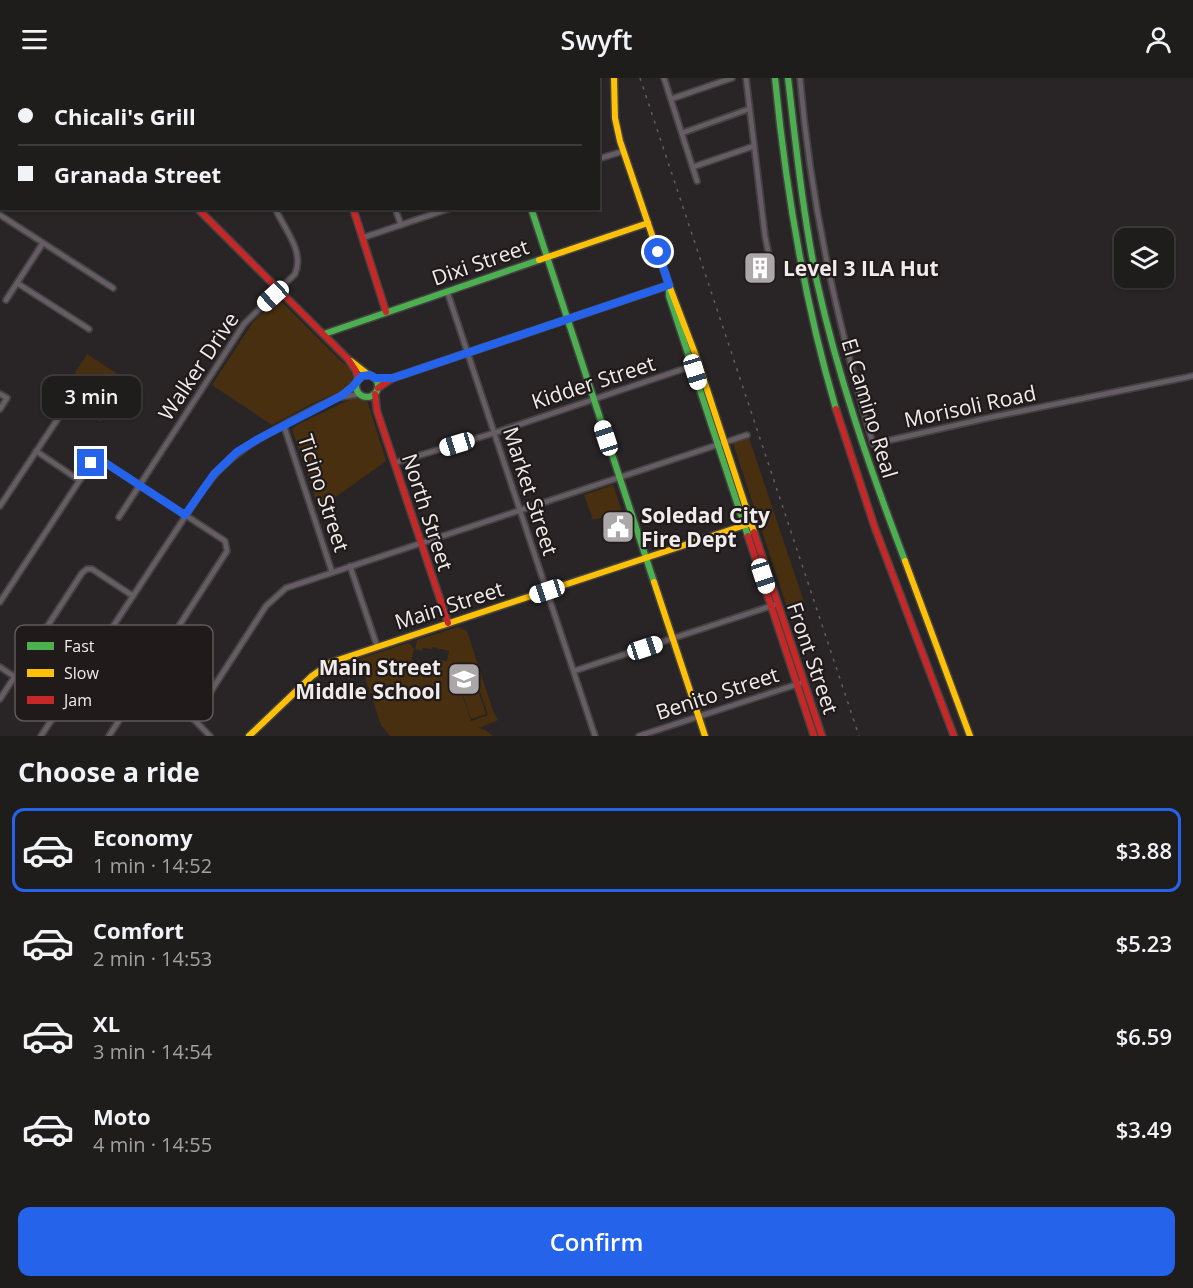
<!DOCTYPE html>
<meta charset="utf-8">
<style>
body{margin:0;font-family:"Open Sans",sans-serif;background:#272525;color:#f1f3f6;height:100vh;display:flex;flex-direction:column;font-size:22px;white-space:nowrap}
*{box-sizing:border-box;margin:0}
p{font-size:20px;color:#a1a1a3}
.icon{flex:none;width:33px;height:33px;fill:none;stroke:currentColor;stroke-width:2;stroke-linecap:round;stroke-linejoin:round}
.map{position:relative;height:658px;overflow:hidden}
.side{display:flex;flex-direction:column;background:#1f1c1c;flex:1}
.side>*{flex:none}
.hud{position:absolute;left:0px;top:0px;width:600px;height:132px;box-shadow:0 2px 4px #0004,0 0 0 2px #3c3a3b;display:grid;align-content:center;height:132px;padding:0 18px;background:#1f1c1c}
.tools{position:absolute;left:1114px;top:150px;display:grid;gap:12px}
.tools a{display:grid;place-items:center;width:60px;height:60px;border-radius:12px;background:#1f1c1c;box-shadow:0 2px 4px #0004,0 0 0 2px #3c3a3b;font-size:30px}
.end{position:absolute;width:27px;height:27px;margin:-14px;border:8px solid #2563eb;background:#fff;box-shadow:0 0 0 3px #fff}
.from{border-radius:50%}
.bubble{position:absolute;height:42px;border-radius:12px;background:#1f1c1c;box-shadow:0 2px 4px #0004,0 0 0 2px #3c3a3b;font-size:20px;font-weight:600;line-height:42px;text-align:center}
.car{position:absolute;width:18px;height:36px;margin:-18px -9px;border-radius:8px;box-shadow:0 0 4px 2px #0007;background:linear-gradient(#fff 24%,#345 0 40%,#fff 0 76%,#345 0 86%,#fff 0)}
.hud b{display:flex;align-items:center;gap:21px;height:57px;font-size:22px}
.hud b+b{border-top:2px solid #3c3a3b}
.hud i{width:15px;height:15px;background:#f1f3f6}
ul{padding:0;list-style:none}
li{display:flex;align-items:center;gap:18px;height:84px;margin:0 12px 9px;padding:0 6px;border:3px solid transparent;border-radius:12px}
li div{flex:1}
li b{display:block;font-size:22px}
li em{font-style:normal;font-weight:600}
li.active{border-color:#2563eb}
li>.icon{width:54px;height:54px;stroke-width:1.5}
h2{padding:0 18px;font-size:27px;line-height:72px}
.action{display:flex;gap:12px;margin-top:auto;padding:12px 18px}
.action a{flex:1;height:69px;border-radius:12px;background:#2563eb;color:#fff;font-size:24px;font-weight:600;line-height:69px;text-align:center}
header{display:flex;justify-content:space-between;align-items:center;height:78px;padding:0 18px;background:#1f1c1c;font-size:27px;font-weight:600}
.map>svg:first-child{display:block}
.green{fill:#472f0f;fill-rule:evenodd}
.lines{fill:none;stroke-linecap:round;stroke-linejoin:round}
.street-casing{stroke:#444242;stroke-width:8}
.fast-casing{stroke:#444242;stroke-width:9}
.slow-casing{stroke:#444242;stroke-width:9}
.jam-casing{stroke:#444242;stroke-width:9}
.street{stroke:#665d64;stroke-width:4.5}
.fast{stroke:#4caf50;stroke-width:6}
.slow{stroke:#ffc107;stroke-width:6}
.jam{stroke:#c62828;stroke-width:6}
.rail{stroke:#645d62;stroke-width:1.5;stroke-dasharray:3 6;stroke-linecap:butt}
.route{stroke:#2563eb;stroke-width:8}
.labels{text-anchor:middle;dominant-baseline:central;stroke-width:4.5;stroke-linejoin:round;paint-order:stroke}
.street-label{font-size:21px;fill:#f1ecec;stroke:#211a1b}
.poi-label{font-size:21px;font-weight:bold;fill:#f1ecec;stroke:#211a1b;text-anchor:start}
.key{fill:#211a1b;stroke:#5f595a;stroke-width:1.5}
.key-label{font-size:16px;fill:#f1ecec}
</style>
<header><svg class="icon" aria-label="menu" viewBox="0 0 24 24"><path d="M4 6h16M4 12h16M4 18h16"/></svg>Swyft<svg class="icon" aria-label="person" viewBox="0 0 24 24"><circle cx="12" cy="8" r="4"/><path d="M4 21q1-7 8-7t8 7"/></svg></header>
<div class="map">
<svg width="1193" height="658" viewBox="0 0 1193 658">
<rect width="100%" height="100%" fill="#292526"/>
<g class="green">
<path d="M 277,222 L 283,225 L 340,282 L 350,290 L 353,301 L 349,308 L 343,312 L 311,326 L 272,347 L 212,307 L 253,244 Z"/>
<path d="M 87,276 L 128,303 L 101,344 L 60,318 Z"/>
<path d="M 353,320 L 361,320 L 368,325 L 386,383 L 319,431 L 292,351 L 299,346 Z"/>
<path d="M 749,360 L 804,524 L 787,529 L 733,365 Z"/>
<path d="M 613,407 L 622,433 L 593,442 L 584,417 Z"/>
<path d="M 458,549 L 467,553 L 493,633 L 498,642 L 479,650 L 485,652 L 493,658 L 390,658 L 381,647 L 359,581 L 409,565 L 414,571 L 410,588 L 438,594 L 440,582 L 447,583 L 449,573 L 432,569 L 432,571 L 423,570 L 422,573 L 415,571 L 417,562 ZM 474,596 L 488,637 L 471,643 L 457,601 Z"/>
<path d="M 473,597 L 486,636 L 471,641 L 458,602 Z"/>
</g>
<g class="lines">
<g class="street-casing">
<g id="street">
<path d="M 167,0 L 167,2"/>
<path d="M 231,0 L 232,2"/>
<path d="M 513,0 L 514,2"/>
<path d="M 570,0 L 570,2"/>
<path d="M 664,0 L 697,103"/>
<path d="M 746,0 L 765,158 L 772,192"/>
<path d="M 800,0 C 811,128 837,243 873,366 L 992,339 L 1193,298"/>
<path d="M 443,2 L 447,0"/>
<path d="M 671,21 L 732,0"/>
<path d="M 682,55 L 749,31"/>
<path d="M 598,81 L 624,73"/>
<path d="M 693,89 L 754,68"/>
<path d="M 395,130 L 401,147"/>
<path d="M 0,137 L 113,210"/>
<path d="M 362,160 L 451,130"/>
<path d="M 17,205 L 89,251"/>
<path d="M 447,213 L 595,658"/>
<path d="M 6,222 L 43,165"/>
<path d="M 0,316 L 7,320 L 0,331"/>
<path d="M 341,319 L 360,316"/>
<path d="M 284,348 L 332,494"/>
<path d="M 36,373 L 79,402"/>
<path d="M 394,385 L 494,355 L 698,286"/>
<path d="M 0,428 L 61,336"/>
<path d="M 119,439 L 244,246 L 295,196 C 305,173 284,151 275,130"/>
<path d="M 350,488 L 377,568"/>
<path d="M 0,524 L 91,385 L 95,381 L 101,382 L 225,463 L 227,473 L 177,551"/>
<path d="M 95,576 L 134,595 L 174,621 L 210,658"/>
<path d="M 0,589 L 15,599"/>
<path d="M 574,593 L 777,526"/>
<path d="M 0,621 L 82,495 L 87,491 L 92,491 L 133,518"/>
<path d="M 193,641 L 266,528 L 286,510 L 747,357"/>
<path d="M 41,658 L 202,413 C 232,370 273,353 317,329 C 331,322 346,317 356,305"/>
<path d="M 109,658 L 145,602"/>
<path d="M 639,658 L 804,604"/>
</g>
</g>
<g class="fast-casing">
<g id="fast">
<path d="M 67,0 L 69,2"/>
<path d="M 310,0 L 310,2"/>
<path d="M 487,0 L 487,2"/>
<path d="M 775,0 C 786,113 804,223 836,331"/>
<path d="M 788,0 C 796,68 803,137 817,204 C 838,299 870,391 905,483"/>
<path d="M 531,130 L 654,504"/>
<path d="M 669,208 L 669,218 L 748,458"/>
<path d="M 324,256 L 539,182"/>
<circle cx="367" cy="308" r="11"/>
</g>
</g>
<g class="slow-casing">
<g id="slow">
<path d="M 614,0 L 615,40 L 620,63 L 669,207 L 696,278 L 754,454"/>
<path d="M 539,182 L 648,145"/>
<path d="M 351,283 L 369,297"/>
<path d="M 905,483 L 970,658"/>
<path d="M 654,504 L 705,658"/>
<path d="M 249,658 L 312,598 L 332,584 L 751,445"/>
</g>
</g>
<g class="jam-casing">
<g id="jam">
<path d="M 197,130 L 348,281 L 356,293 L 358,302"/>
<path d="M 353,130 L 386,234"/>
<path d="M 378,310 L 393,300 L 669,207"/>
<path d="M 375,316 L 377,333 L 448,545"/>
<path d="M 836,331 L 875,450 L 954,658"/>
<path d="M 754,454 L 822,658"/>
<path d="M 748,458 L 814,658"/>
</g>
</g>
<use href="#street" class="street"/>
<use href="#fast" class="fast"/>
<use href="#slow" class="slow"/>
<use href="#jam" class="jam"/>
<path class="rail" d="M 640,0 L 859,658"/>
</g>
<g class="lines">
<path class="route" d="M 91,385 L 95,381 L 101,382 L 185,437 L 214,396 L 237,374 L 258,361 L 341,318 L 352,309 L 362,298 L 370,297 L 375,300 L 393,300 L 669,207 L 658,174"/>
</g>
<defs>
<g id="building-square" transform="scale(1.725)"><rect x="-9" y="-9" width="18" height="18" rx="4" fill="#aba6a7" stroke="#211a1b"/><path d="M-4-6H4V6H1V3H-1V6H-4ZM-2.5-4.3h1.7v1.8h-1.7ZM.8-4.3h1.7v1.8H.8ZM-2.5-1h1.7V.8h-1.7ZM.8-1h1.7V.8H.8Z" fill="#fff"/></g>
<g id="civic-square" transform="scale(1.725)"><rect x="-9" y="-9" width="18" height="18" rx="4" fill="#aba6a7" stroke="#211a1b"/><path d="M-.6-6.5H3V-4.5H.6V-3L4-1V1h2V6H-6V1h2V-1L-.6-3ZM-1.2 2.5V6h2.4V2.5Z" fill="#fff"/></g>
<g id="school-square" transform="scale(1.725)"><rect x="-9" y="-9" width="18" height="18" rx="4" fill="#aba6a7" stroke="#211a1b"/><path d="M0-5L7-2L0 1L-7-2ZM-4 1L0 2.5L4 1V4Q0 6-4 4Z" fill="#fff"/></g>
</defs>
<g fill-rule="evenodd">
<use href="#building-square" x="760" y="190"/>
<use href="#civic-square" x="618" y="449"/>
<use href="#school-square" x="464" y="601"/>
</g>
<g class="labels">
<g class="street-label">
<text transform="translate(480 184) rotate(-19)">Dixi Street</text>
<text transform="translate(198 288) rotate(-56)">Walker Drive</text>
<text transform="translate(593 304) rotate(-18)">Kidder Street</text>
<text transform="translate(970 328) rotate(-12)">Morisoli Road</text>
<text transform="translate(870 330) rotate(73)">El Camino Real</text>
<text transform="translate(531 413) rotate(72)">Market Street</text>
<text transform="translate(324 415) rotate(72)">Ticino Street</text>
<text transform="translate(428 434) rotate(72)">North Street</text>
<text transform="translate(449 527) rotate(-18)">Main Street</text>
<text transform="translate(813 580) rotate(71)">Front Street</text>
<text transform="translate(717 615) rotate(-18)">Benito Street</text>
</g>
<g class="poi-label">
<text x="783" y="190">Level 3 ILA Hut</text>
<text x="641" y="437">Soledad City<tspan x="641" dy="24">Fire Dept</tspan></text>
<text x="441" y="589" text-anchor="end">Main Street<tspan x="441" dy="24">Middle School</tspan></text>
</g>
</g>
<rect x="15" y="547" width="198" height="96" rx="9" class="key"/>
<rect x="27" y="564" width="27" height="8" fill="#4caf50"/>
<rect x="27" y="591" width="27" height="8" fill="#ffc107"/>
<rect x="27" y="618" width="27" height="8" fill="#c62828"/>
<g class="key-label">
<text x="64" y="574">Fast</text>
<text x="64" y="601">Slow</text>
<text x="64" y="628">Jam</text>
</g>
</svg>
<div class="tools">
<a><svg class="icon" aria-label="layers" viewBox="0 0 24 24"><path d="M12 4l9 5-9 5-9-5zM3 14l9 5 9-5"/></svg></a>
</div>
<i class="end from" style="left:658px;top:174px"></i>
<i class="end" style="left:91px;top:385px"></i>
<div class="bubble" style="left:42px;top:298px;width:99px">3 min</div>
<i class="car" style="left:273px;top:218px;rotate:228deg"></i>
<i class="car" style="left:695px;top:294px;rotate:163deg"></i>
<i class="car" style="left:606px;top:360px;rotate:342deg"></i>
<i class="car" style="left:457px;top:366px;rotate:253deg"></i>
<i class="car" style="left:763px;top:498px;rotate:162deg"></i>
<i class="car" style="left:547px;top:513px;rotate:252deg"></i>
<i class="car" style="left:645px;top:570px;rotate:72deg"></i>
<div class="hud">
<b><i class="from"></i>Chicali's Grill</b>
<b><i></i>Granada Street</b>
</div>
</div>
<section class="side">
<h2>Choose a ride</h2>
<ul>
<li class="active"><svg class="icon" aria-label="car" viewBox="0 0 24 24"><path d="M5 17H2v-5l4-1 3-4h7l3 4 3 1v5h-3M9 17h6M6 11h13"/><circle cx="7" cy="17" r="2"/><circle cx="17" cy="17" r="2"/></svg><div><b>Economy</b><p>1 min · 14:52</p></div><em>$3.88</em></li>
<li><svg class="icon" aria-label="car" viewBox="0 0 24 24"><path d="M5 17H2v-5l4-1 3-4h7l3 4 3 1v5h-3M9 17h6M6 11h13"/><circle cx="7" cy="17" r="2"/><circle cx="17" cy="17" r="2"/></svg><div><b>Comfort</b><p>2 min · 14:53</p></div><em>$5.23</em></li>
<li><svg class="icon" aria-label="car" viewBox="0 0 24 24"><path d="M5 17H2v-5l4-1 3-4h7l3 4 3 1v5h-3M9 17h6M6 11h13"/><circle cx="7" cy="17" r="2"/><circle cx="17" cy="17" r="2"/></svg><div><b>XL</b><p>3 min · 14:54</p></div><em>$6.59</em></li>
<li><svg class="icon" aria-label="car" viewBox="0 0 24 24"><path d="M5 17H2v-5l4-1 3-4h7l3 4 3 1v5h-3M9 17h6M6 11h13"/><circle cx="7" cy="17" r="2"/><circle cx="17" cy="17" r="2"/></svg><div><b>Moto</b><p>4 min · 14:55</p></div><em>$3.49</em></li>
</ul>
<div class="action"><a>Confirm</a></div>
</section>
